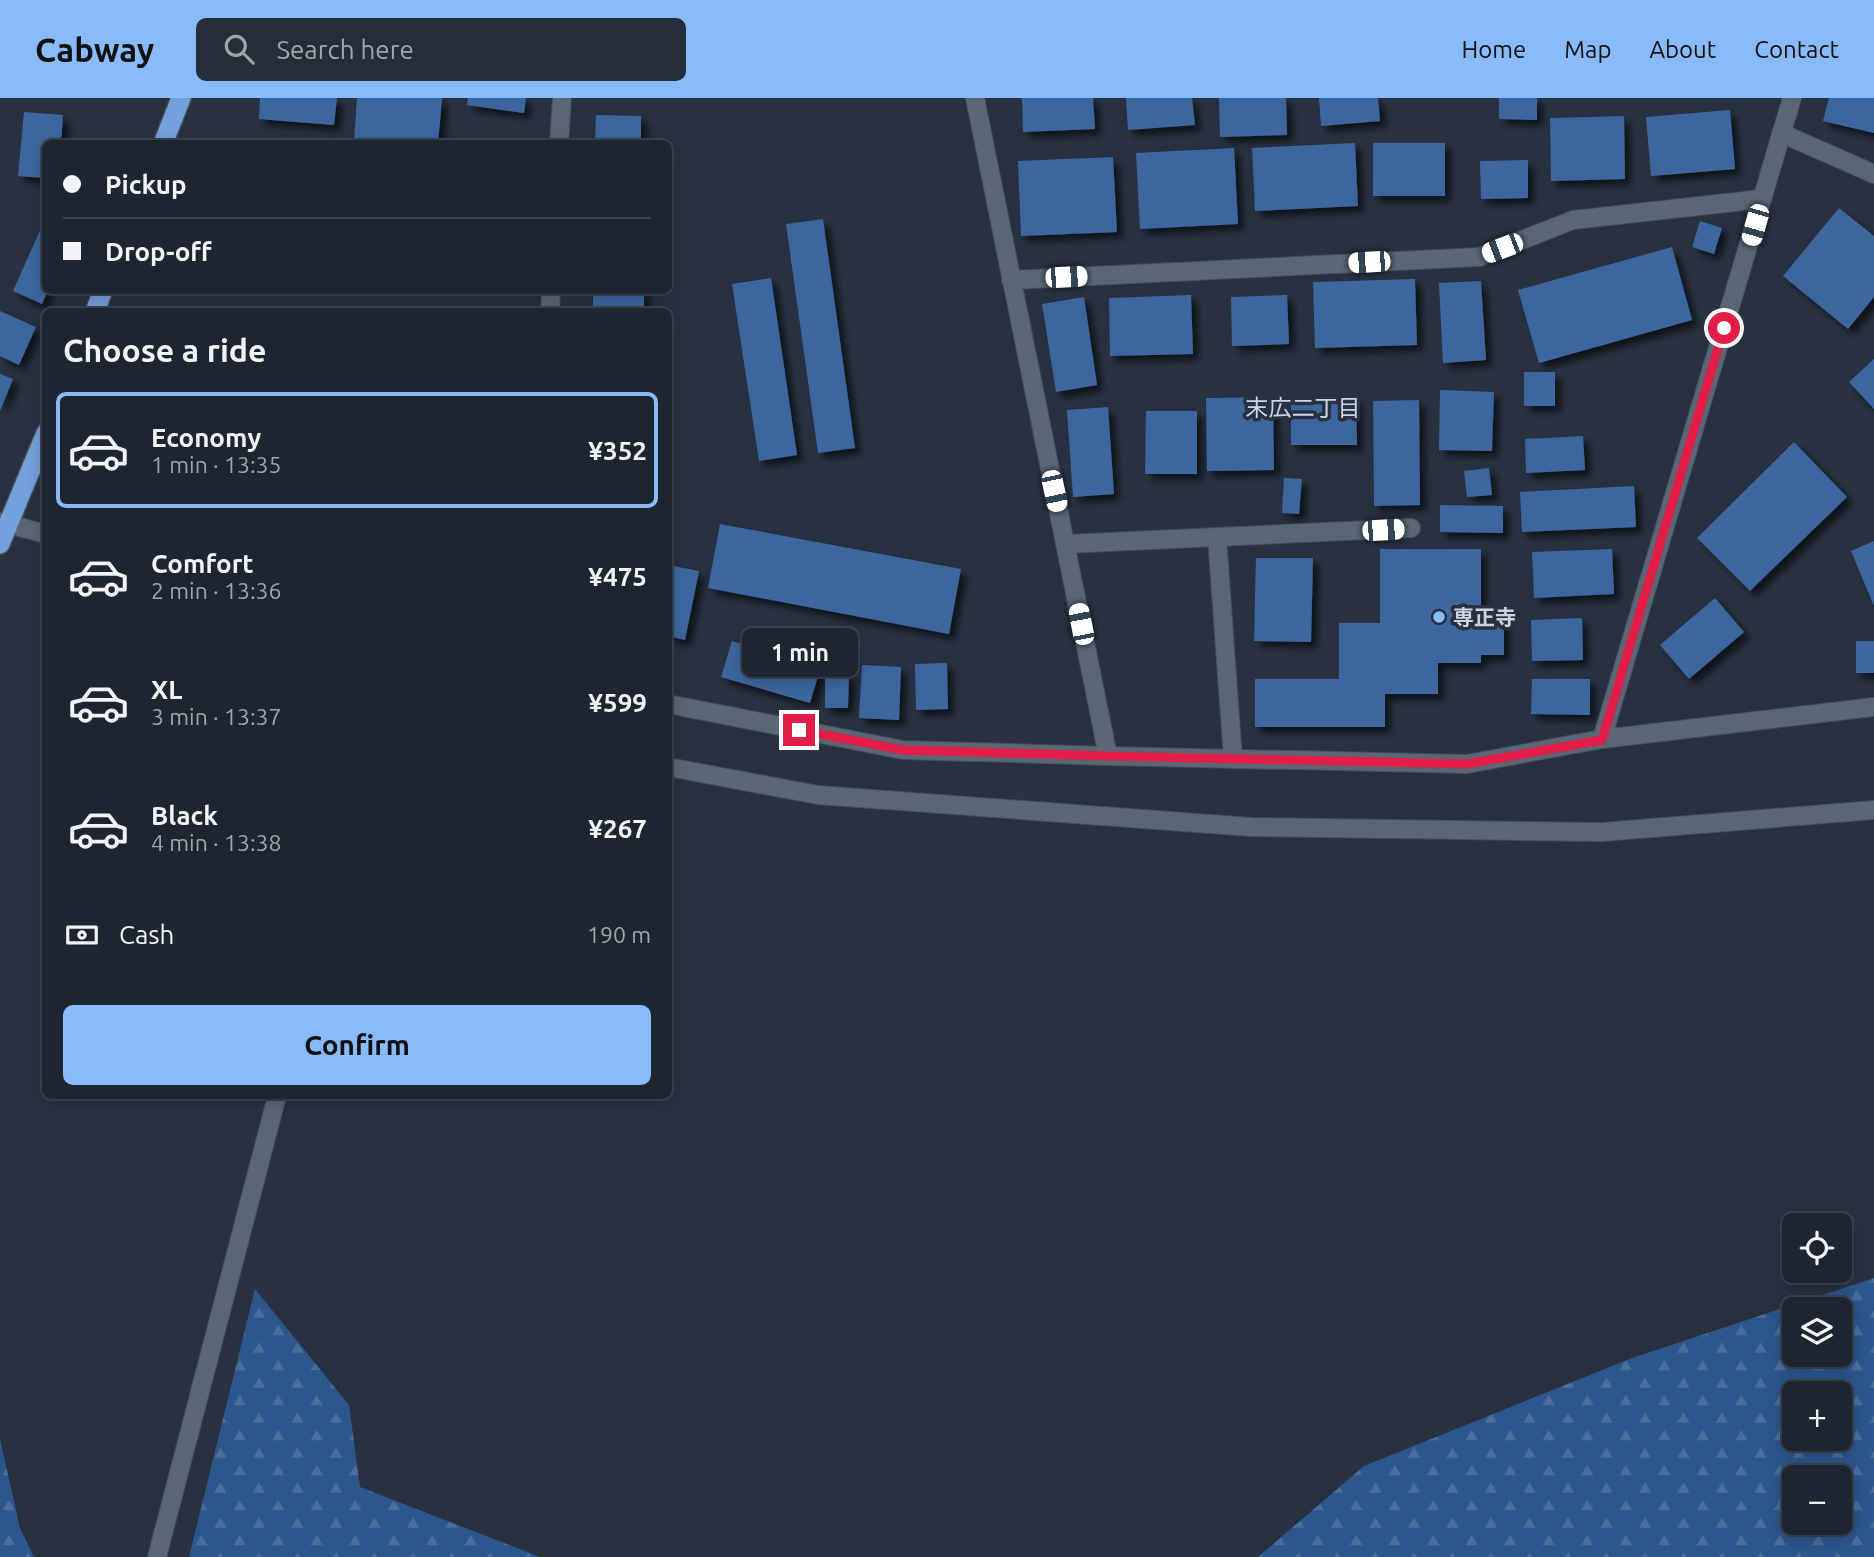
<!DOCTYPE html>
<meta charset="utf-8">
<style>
body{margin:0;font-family:Ubuntu,"Noto Sans JP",sans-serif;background:#252d38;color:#f1f3f6;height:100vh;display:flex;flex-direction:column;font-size:26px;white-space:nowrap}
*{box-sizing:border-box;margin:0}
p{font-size:23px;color:#a0a5ab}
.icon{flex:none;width:38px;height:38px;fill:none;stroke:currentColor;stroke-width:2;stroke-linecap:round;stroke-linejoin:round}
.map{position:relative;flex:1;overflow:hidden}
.details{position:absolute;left:42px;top:210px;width:630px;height:791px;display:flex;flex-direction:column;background:#1d2530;border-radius:10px;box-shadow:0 4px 18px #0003,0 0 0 2px #3b424c}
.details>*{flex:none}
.hud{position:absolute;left:42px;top:42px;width:630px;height:154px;border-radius:10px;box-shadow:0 4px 18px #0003,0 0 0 2px #3b424c;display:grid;align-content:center;height:154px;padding:0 21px;background:#1d2530}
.fabs{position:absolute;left:1782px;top:1115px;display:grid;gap:14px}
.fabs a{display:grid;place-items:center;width:70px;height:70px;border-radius:10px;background:#1d2530;box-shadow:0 4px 18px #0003,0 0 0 2px #3b424c;font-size:35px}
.end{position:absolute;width:32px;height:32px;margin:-16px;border:9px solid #e11d48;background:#fff;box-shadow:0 0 0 4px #fff}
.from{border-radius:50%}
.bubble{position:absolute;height:49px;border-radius:10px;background:#1d2530;box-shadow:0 4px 18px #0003,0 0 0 2px #3b424c;font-size:23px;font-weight:700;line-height:49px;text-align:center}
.car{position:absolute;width:21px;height:42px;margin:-21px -10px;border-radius:9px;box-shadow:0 0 5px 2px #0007;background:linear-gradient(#fff 24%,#345 0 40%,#fff 0 76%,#345 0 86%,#fff 0)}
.hud b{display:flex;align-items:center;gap:24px;height:66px;font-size:26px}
.hud b+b{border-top:2px solid #3b424c}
.hud i{width:18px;height:18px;background:#f1f3f6}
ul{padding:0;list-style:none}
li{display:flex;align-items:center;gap:21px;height:116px;margin:0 14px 10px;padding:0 7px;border:4px solid transparent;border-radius:10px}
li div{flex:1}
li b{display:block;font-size:26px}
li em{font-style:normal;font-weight:700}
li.current{border-color:#89bafc}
li>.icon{width:63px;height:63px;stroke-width:1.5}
h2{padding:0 21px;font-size:32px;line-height:84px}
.pay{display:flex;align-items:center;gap:18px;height:77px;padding:0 21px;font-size:26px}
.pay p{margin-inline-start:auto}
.cta{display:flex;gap:14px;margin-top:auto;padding:14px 21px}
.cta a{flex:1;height:80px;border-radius:10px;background:#89bafc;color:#111;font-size:28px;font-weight:700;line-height:80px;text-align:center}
header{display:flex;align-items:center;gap:42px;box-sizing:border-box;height:98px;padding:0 35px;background:#89bafc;color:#111}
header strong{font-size:33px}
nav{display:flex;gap:38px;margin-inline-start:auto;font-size:24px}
.search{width:490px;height:63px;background:#252d38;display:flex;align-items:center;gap:18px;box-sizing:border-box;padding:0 24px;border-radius:10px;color:#a0a5ab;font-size:26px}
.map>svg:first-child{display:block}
.forest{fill:url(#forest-firs);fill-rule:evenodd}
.building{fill:#3d669e;filter:url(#shadow)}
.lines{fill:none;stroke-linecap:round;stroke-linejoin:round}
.service-casing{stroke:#444d59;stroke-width:20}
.minor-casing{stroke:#444d59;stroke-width:20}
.trunk-casing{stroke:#444d59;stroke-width:22}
.service{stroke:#5a6676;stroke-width:18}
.minor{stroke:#5a6676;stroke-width:18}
.trunk{stroke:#74a0dc;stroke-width:19}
.route{stroke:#e11d48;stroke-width:9}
.poi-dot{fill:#89bafc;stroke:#273140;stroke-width:2.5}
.labels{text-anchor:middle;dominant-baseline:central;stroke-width:7;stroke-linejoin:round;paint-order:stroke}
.poi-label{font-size:21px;font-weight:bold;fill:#ccd3dc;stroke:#273140;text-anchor:start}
.neighbourhood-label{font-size:23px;fill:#cad7ea;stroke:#273140}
</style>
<header>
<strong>Cabway</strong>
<div class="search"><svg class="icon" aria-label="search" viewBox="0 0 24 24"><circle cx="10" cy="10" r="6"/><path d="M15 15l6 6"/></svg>Search here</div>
<nav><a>Home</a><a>Map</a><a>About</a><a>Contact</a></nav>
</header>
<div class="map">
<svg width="1874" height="1459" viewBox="0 0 1874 1459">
<defs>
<pattern id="forest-firs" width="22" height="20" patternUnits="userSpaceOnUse" patternTransform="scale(1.75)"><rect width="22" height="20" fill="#2d568d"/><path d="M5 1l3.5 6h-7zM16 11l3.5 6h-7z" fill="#4a6d9c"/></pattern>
<filter id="shadow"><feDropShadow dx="6" dy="6" stdDeviation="3.5" flood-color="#0009"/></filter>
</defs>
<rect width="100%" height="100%" fill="#273140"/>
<g class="forest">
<path d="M 1874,1180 L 1874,1459 L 1258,1459 L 1364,1368 L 1632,1260 ZM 1794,1211 L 1839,1211 L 1839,1256 L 1794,1256 ZM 1794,1295 L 1839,1295 L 1839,1340 L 1794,1340 ZM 1794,1379 L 1839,1379 L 1839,1424 L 1794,1424 Z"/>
<path d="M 255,1191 L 349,1307 L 360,1389 L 540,1459 L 189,1459 Z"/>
<path d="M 0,1341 L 20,1430 L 34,1459 L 0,1459 Z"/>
</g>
<g class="building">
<path d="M 260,0 L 337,0 L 334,27 L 259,21 Z"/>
<path d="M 357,0 L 442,0 L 438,46 L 398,46 L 354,42 Z"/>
<path d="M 468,0 L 526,0 L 524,15 L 467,7 Z"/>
<path d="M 1022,0 L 1093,0 L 1095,31 L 1023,34 Z"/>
<path d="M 1126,0 L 1192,0 L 1195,27 L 1128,32 Z"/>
<path d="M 1219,0 L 1286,0 L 1287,37 L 1220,39 Z"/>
<path d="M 1319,0 L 1378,0 L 1380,23 L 1321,28 Z"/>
<path d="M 1499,0 L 1537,0 L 1537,22 L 1499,21 Z"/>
<path d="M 1829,0 L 1874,0 L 1874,35 L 1823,23 Z"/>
<path d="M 1730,12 L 1735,71 L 1651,78 L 1646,19 Z"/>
<path d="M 24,14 L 63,17 L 61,46 L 46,46 L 46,80 L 18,78 Z"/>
<path d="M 596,17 L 641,18 L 641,46 L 595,46 Z"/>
<path d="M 1624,18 L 1625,81 L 1551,83 L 1550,20 Z"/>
<path d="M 1355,45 L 1358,108 L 1255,113 L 1252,50 Z"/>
<rect x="1373" y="45" width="72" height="53"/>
<path d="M 1234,50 L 1238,126 L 1140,131 L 1136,55 Z"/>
<path d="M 1113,59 L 1117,134 L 1021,138 L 1018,63 Z"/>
<path d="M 1528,62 L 1528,100 L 1481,101 L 1480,63 Z"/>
<path d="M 1839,110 L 1874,138 L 1874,199 L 1848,231 L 1783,178 Z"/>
<path d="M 46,119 L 46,192 L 48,192 L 42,206 L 13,193 Z"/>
<path d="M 823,121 L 855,350 L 818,355 L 786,126 Z"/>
<path d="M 1700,123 L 1722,130 L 1714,156 L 1692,149 Z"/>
<path d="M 1672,149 L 1692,222 L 1539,265 L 1518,192 Z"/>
<path d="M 771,180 L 797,357 L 759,363 L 732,186 Z"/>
<path d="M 1415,181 L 1417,247 L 1315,250 L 1313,184 Z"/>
<path d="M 1481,183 L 1486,262 L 1443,265 L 1439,185 Z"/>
<rect x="593" y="192" width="51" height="18"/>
<path d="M 1191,197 L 1193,256 L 1110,258 L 1109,200 Z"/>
<path d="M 1287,197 L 1289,246 L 1232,248 L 1231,199 Z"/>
<path d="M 1084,199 L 1097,287 L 1056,294 L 1042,206 Z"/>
<path d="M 0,213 L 36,229 L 19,267 L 0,258 Z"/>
<path d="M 1874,261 L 1874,311 L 1849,284 Z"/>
<rect x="1524" y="274" width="31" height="34"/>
<path d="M 0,276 L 13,281 L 0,313 Z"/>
<path d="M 1440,292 L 1494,294 L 1492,353 L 1439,352 Z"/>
<path d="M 1273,299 L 1274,372 L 1207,373 L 1206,300 Z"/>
<path d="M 1291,300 L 1356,300 L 1357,347 L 1291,347 Z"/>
<path d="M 1419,302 L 1420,407 L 1374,408 L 1373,303 Z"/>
<path d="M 1108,309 L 1114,396 L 1073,399 L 1067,312 Z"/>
<path d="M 1146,313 L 1197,313 L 1197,376 L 1145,376 Z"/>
<path d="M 1583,338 L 1585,372 L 1526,375 L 1525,341 Z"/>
<path d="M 1794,344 L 1847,399 L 1750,493 L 1697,440 Z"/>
<path d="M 1489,370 L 1492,397 L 1467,399 L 1464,373 Z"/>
<path d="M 1284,380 L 1302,381 L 1299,416 L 1282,415 Z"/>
<path d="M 1634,388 L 1636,429 L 1522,434 L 1520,394 Z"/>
<path d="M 1440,407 L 1503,408 L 1503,435 L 1440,434 Z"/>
<path d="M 720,426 L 961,471 L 949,536 L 708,490 Z"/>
<path d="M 1874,443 L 1874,508 L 1851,453 Z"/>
<path d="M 1380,451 L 1481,451 L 1481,510 L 1504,510 L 1504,557 L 1481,557 L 1481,565 L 1438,565 L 1438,596 L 1385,596 L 1385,629 L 1255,629 L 1255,581 L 1339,581 L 1339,525 L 1380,525 Z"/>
<path d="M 1612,451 L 1614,496 L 1534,500 L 1532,454 Z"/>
<path d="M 1256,460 L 1313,460 L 1311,544 L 1254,543 Z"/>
<path d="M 668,467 L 699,473 L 685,542 L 668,538 Z"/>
<path d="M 1715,500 L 1744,534 L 1689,581 L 1660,547 Z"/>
<path d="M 1582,520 L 1583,562 L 1532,563 L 1531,522 Z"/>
<path d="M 732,543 L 821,568 L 810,605 L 721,579 Z"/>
<rect x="1856" y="543" width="18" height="32"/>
<path d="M 947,565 L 948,611 L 916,612 L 915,566 Z"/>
<path d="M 862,567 L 901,569 L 899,622 L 859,620 Z"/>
<path d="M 825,575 L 849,575 L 848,610 L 825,610 Z"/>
<path d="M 1532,581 L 1590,581 L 1590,617 L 1531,616 Z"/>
</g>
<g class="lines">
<g class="service-casing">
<g id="service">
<path d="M 668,669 L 818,697 L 1251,729 L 1602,734 L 1874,712"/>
<path d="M 157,1459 L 277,998"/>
</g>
</g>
<g class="minor-casing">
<g id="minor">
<path d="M 975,0 L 1108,658"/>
<path d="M 1781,35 L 1874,76"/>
<path d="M 559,46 L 562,0"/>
<path d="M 1011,182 L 1479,159 L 1573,122 L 1762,101"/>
<path d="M 550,214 L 551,192"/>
<path d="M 0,424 L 46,436"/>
<path d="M 1217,439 L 1233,661"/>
<path d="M 1065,446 L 1411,430"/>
<path d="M 668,606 L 903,652 L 1108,658 L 1467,666 L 1602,641 L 1874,609"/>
<path d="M 1602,641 L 1792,0"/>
</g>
</g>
<g class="trunk-casing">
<g id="trunk">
<path d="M 163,46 L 181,0"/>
<path d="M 95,214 L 103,192"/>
<path d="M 0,446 L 46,335"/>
</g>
</g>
<use href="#service" class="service"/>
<use href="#minor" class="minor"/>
<use href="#trunk" class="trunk"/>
</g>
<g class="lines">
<path class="route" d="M 799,632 L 903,652 L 1108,658 L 1467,666 L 1602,642 L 1724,230"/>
</g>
<circle class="poi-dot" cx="1439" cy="519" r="7"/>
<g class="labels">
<g class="poi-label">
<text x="1453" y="519">専正寺</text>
</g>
<g class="neighbourhood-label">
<text x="1303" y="309">末広二丁目</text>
</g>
</g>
</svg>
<div class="fabs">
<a><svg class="icon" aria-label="locate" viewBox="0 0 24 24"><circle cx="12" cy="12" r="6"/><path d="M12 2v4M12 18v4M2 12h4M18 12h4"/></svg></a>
<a><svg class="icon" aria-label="layers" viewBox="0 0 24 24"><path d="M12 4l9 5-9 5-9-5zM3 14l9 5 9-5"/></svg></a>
<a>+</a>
<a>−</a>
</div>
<i class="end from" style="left:1724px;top:230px"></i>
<i class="end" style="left:799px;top:632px"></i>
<div class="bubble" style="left:742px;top:530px;width:116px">1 min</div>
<i class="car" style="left:1755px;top:127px;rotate:196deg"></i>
<i class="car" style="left:1502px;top:150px;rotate:249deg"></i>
<i class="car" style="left:1369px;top:164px;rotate:267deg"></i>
<i class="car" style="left:1066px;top:179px;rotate:87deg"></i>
<i class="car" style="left:1054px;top:393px;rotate:168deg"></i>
<i class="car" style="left:1383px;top:432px;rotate:87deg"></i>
<i class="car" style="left:1081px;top:526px;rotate:349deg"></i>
<div class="hud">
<b><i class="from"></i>Pickup</b>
<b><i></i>Drop-off</b>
</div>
<section class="details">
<h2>Choose a ride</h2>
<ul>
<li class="current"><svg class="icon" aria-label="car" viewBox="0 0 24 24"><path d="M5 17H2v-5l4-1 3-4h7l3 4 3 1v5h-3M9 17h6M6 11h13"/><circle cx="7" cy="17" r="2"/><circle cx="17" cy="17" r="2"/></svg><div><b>Economy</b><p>1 min · 13:35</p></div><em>¥352</em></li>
<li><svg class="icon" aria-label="car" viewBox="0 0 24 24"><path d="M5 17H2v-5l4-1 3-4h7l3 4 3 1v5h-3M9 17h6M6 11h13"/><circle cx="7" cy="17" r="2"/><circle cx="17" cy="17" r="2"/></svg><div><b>Comfort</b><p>2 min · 13:36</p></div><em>¥475</em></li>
<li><svg class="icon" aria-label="car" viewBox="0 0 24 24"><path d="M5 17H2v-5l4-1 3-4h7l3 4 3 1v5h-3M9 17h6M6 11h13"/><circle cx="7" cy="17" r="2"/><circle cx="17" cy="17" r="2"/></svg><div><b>XL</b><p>3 min · 13:37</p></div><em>¥599</em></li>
<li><svg class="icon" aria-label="car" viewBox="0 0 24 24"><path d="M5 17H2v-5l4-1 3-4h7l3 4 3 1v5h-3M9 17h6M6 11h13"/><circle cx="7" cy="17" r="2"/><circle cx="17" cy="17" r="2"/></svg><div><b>Black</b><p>4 min · 13:38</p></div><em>¥267</em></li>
</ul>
<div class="pay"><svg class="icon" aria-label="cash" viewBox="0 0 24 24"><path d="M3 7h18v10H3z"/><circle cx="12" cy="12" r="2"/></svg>Cash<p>190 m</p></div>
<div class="cta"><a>Confirm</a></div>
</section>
</div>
